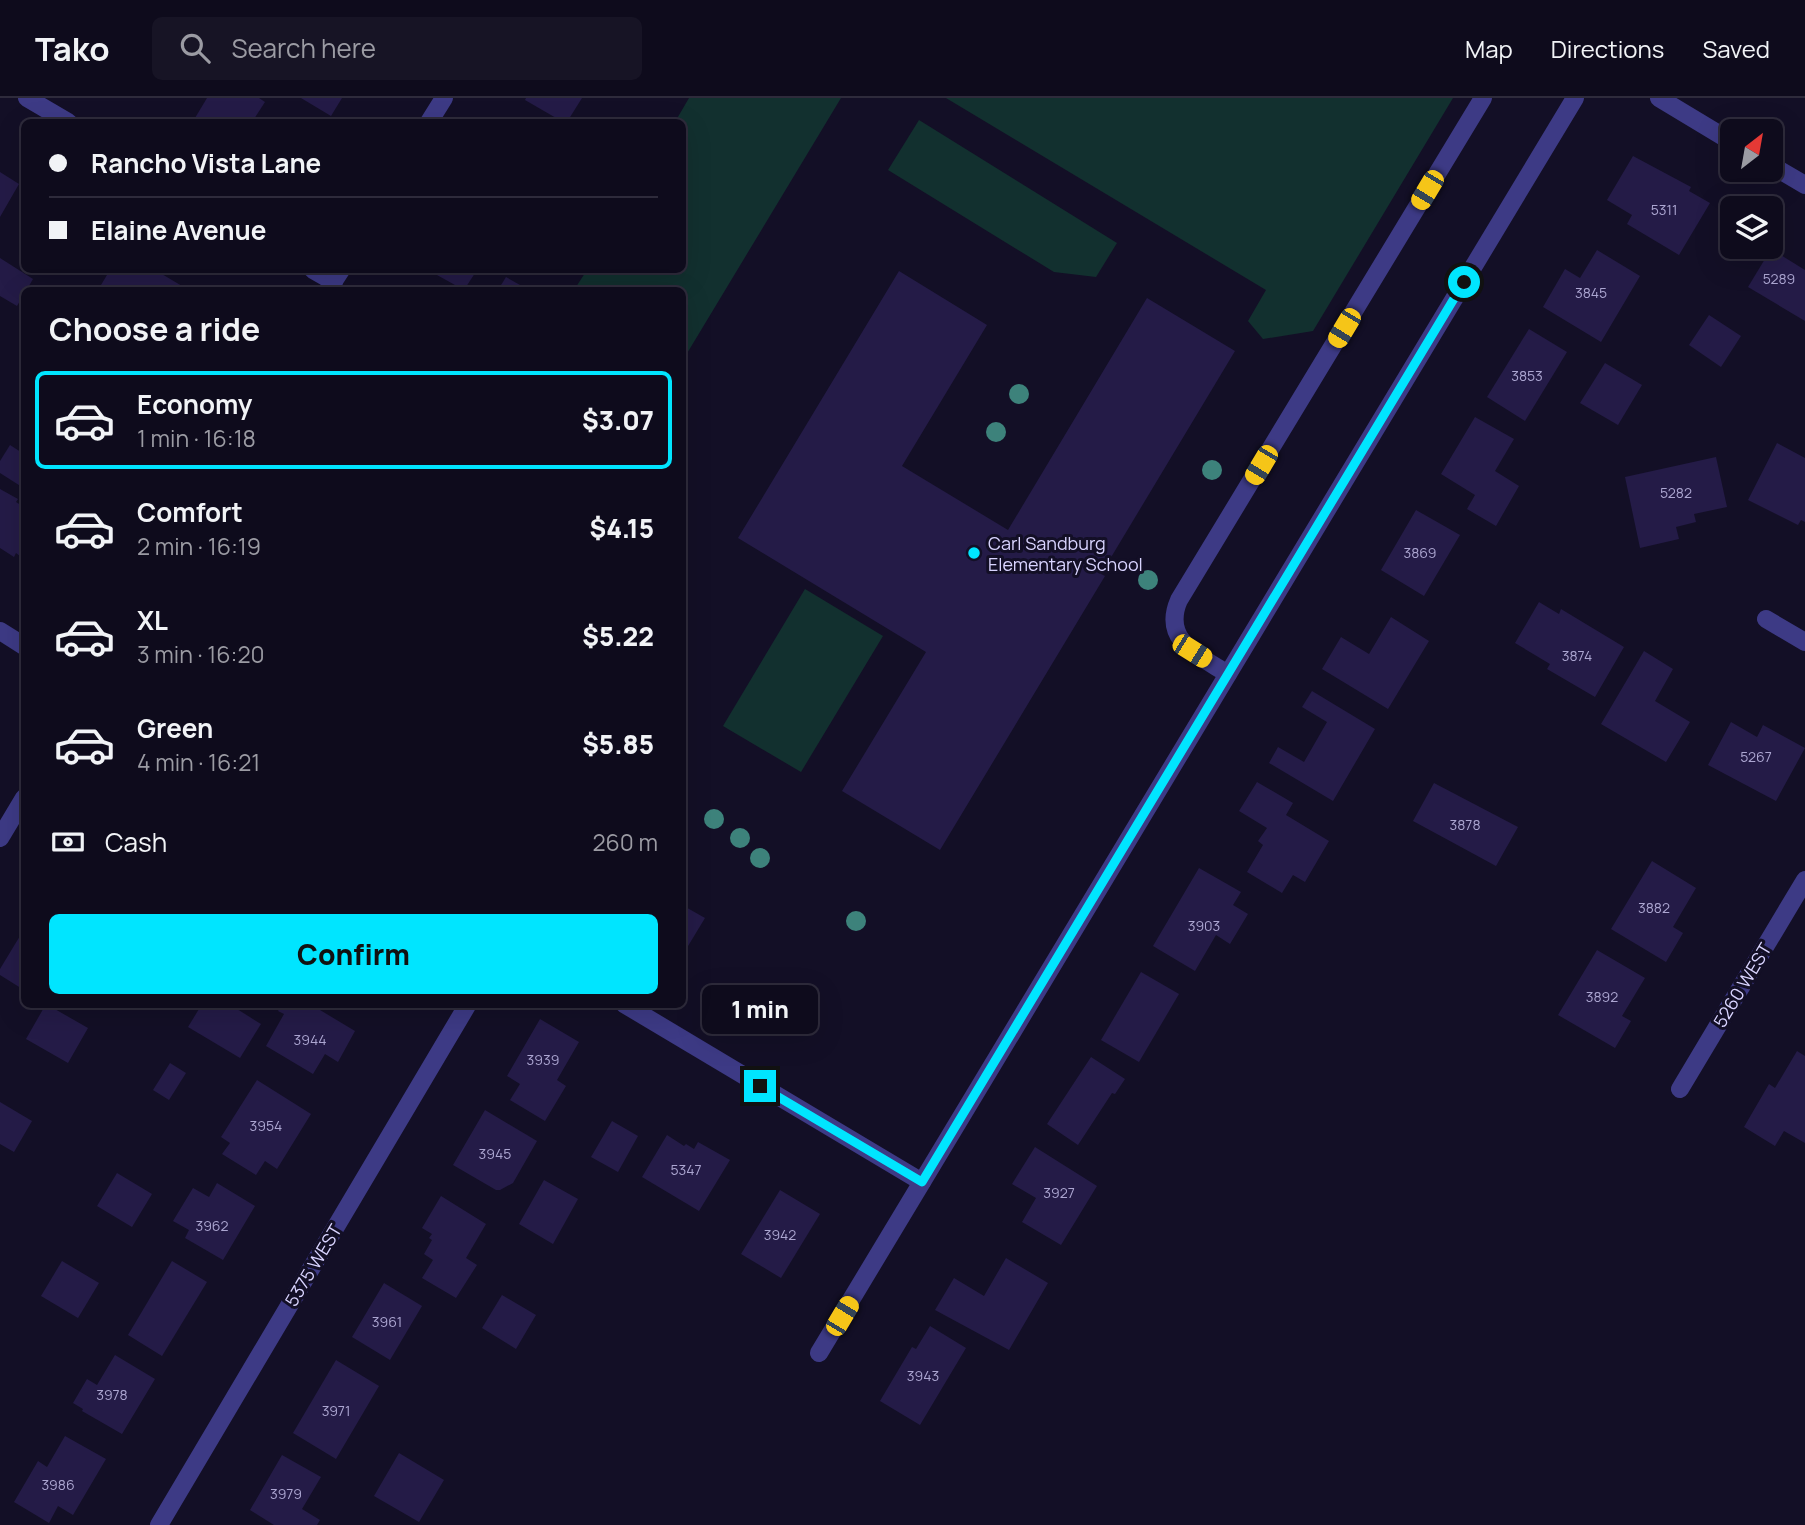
<!DOCTYPE html>
<meta charset="utf-8">
<style>
body{margin:0;font-family:Manrope,sans-serif;background:#171425;color:#f1f3f6;height:100vh;display:flex;flex-direction:column;font-size:26px;white-space:nowrap}
*{box-sizing:border-box;margin:0}
p{font-size:23px;color:#9b9ba3}
.icon{flex:none;width:38px;height:38px;fill:none;stroke:currentColor;stroke-width:2;stroke-linecap:round;stroke-linejoin:round}
.map{position:relative;flex:1;overflow:hidden}
.sheet{position:absolute;left:21px;top:189px;width:665px;height:721px;display:flex;flex-direction:column;background:#0e0b1c;border-radius:10px;box-shadow:0 7px 28px #0002,0 0 0 2px #2e2b3b}
.sheet>*{flex:none}
.top-card{position:absolute;left:21px;top:21px;width:665px;height:154px;border-radius:10px;box-shadow:0 7px 28px #0002,0 0 0 2px #2e2b3b;display:grid;align-content:center;height:154px;padding:0 28px;background:#0e0b1c}
.needle{width:46px;rotate:31deg}
.controls{position:absolute;left:1720px;top:21px;display:grid;gap:14px}
.controls a{display:grid;place-items:center;width:63px;height:63px;border-radius:10px;background:#0e0b1c;box-shadow:0 7px 28px #0002,0 0 0 2px #2e2b3b;font-size:35px}
.end{position:absolute;width:32px;height:32px;margin:-16px;border:9px solid #00e5ff;background:#111;box-shadow:0 0 0 4px #111}
.from{border-radius:50%}
.bubble{position:absolute;height:49px;border-radius:10px;background:#0e0b1c;box-shadow:0 7px 28px #0002,0 0 0 2px #2e2b3b;font-size:23px;font-weight:800;line-height:49px;text-align:center}
.car{position:absolute;width:21px;height:42px;margin:-21px -10px;border-radius:9px;box-shadow:0 0 5px 2px #0007;background:linear-gradient(#f5c518 24%,#345 0 40%,#f5c518 0 76%,#345 0 86%,#f5c518 0)}
.top-card b{display:flex;align-items:center;gap:24px;height:66px;font-size:26px}
.top-card b+b{border-top:2px solid #2e2b3b}
.top-card i{width:18px;height:18px;background:#f1f3f6}
ul{padding:0;list-style:none}
li{display:flex;align-items:center;gap:21px;height:98px;margin:0 14px 10px;padding:0 14px;border:4px solid transparent;border-radius:10px}
li div{flex:1}
li b{display:block;font-size:26px}
li em{font-style:normal;font-weight:800}
li.current{border-color:#00e5ff}
li>.icon{width:63px;height:63px;stroke-width:1.5}
h2{padding:0 28px;font-size:32px;line-height:84px}
.pay{display:flex;align-items:center;gap:18px;height:77px;padding:0 28px;font-size:26px}
.pay p{margin-inline-start:auto}
.primary-button{display:flex;gap:14px;margin-top:auto;padding:14px 28px}
.primary-button a{flex:1;height:80px;border-radius:10px;background:#00e5ff;color:#111;font-size:28px;font-weight:800;line-height:80px;text-align:center}
header{display:flex;align-items:center;gap:42px;box-sizing:border-box;height:98px;padding:0 35px;background:#0e0b1c;border-bottom:2px solid #2e2b3b}
header strong{font-size:33px}
nav{display:flex;gap:38px;margin-inline-start:auto;font-size:24px}
.search{width:490px;height:63px;background:#171425;display:flex;align-items:center;gap:18px;box-sizing:border-box;padding:0 24px;border-radius:10px;color:#9b9ba3;font-size:26px}
.map>svg:first-child{display:block}
.green{fill:#12302f}
.building{fill:#241b47}
.lines{fill:none;stroke-linecap:round;stroke-linejoin:round}
.lane{stroke:#3d3a85;stroke-width:18}
.street{stroke:#3d3a85;stroke-width:18}
.tree{fill:#3d827b}
.route{stroke:#00e5ff;stroke-width:9}
.poi-dot{fill:#00e5ff;stroke:#130f26;stroke-width:2.5}
.labels{text-anchor:middle;dominant-baseline:central;stroke-width:6;stroke-linejoin:round;paint-order:stroke}
.number-label{font-size:14px;fill:#aca6d1}
.poi-label{font-size:18px;fill:#d9d4ff;stroke:#130f26;text-anchor:start}
.street-label{font-size:18px;fill:#d9d4ff;stroke:#130f26}
</style>
<header>
<strong>Tako</strong>
<div class="search"><svg class="icon" aria-label="search" viewBox="0 0 24 24"><circle cx="10" cy="10" r="6"/><path d="M15 15l6 6"/></svg>Search here</div>
<nav><a>Map</a><a>Directions</a><a>Saved</a></nav>
</header>
<div class="map">
<svg width="1805" height="1427" viewBox="0 0 1805 1427">
<rect width="100%" height="100%" fill="#130f26"/>
<g class="green">
<path d="M 689,0 L 841,0 L 683,262 L 682,192 L 574,192 L 587,172 L 682,172 L 682,24 L 675,24 Z"/>
<path d="M 946,0 L 1453,0 L 1313,233 L 1263,241 L 1248,223 L 1266,192 Z"/>
<path d="M 919,22 L 1117,145 L 1096,179 L 1054,174 L 888,72 Z"/>
<path d="M 805,491 L 883,538 L 801,674 L 723,628 Z"/>
</g>
<g class="building">
<path d="M 207,0 L 259,0 L 265,4 L 252,24 L 202,24 L 195,20 Z"/>
<path d="M 301,0 L 342,0 L 331,18 Z"/>
<path d="M 526,0 L 582,0 L 567,24 L 563,24 L 525,2 Z"/>
<path d="M 1633,58 L 1691,89 L 1689,93 L 1710,105 L 1679,157 L 1627,126 L 1632,117 L 1607,102 Z"/>
<path d="M 0,74 L 19,86 L 0,119 Z"/>
<path d="M 1771,151 L 1805,172 L 1805,223 L 1748,189 Z"/>
<path d="M 1597,152 L 1640,178 L 1601,244 L 1543,209 L 1565,171 L 1580,180 Z"/>
<path d="M 0,160 L 33,181 L 17,208 L 0,198 Z"/>
<path d="M 110,172 L 145,172 L 153,176 L 155,172 L 182,188 L 179,192 L 109,192 L 101,187 Z"/>
<path d="M 428,172 L 477,172 L 464,192 Z"/>
<path d="M 899,173 L 987,227 L 902,368 L 1008,432 L 1147,200 L 1235,253 L 1101,476 L 1105,478 L 940,752 L 842,693 L 926,554 L 738,440 Z"/>
<path d="M 506,179 L 529,192 L 498,192 Z"/>
<path d="M 1709,217 L 1741,238 L 1721,269 L 1689,247 Z"/>
<path d="M 1529,231 L 1567,254 L 1525,323 L 1487,299 Z"/>
<path d="M 1605,265 L 1642,287 L 1618,327 L 1580,305 Z"/>
<path d="M 1475,319 L 1514,341 L 1495,373 L 1519,388 L 1496,428 L 1467,411 L 1475,397 L 1441,376 Z"/>
<path d="M 1777,345 L 1805,360 L 1805,424 L 1801,422 L 1798,427 L 1748,402 Z"/>
<path d="M 10,347 L 24,356 L 24,384 L 22,389 L 0,375 L 0,363 Z"/>
<path d="M 1716,359 L 1727,409 L 1694,416 L 1696,424 L 1676,429 L 1679,441 L 1640,450 L 1625,379 Z"/>
<path d="M 0,391 L 18,401 L 16,404 L 24,409 L 24,461 L 16,455 L 14,459 L 0,450 Z"/>
<path d="M 1416,412 L 1460,437 L 1424,498 L 1381,472 Z"/>
<path d="M 1539,504 L 1559,516 L 1561,511 L 1624,549 L 1595,599 L 1547,571 L 1550,566 L 1515,545 Z"/>
<path d="M 1391,519 L 1429,543 L 1388,611 L 1322,571 L 1341,539 L 1369,556 Z"/>
<path d="M 1644,553 L 1673,571 L 1655,603 L 1690,624 L 1666,664 L 1601,626 Z"/>
<path d="M 1312,593 L 1375,631 L 1333,703 L 1269,665 L 1278,649 L 1304,664 L 1327,624 L 1302,609 Z"/>
<path d="M 1731,624 L 1757,639 L 1763,627 L 1805,650 L 1776,703 L 1708,667 Z"/>
<path d="M 1257,684 L 1293,705 L 1286,717 L 1329,743 L 1305,784 L 1293,777 L 1282,795 L 1247,774 L 1263,747 L 1258,743 L 1267,730 L 1239,713 Z"/>
<path d="M 1434,685 L 1518,729 L 1496,768 L 1413,723 Z"/>
<path d="M 1652,763 L 1696,790 L 1673,829 L 1683,835 L 1666,864 L 1611,831 Z"/>
<path d="M 1199,770 L 1241,794 L 1233,807 L 1248,816 L 1230,846 L 1216,837 L 1195,873 L 1153,848 Z"/>
<path d="M 682,807 L 705,820 L 682,858 Z"/>
<path d="M 23,833 L 24,834 L 24,892 L 0,877 L 0,871 Z"/>
<path d="M 1597,852 L 1645,880 L 1622,918 L 1631,923 L 1615,950 L 1558,917 Z"/>
<path d="M 1141,874 L 1179,896 L 1139,964 L 1101,942 Z"/>
<path d="M 46,906 L 88,930 L 68,965 L 26,941 Z"/>
<path d="M 202,906 L 229,906 L 261,926 L 240,960 L 188,929 Z"/>
<path d="M 282,906 L 310,906 L 355,933 L 338,964 L 325,956 L 313,976 L 266,948 L 284,916 L 278,913 Z"/>
<path d="M 540,921 L 579,944 L 557,982 L 566,988 L 545,1023 L 510,1002 L 520,986 L 507,978 Z"/>
<path d="M 1797,953 L 1805,958 L 1805,1045 L 1784,1033 L 1775,1048 L 1744,1029 L 1769,986 L 1775,990 Z"/>
<path d="M 1091,959 L 1125,981 L 1115,996 L 1112,995 L 1078,1047 L 1047,1026 Z"/>
<path d="M 170,965 L 186,975 L 169,1002 L 153,992 Z"/>
<path d="M 257,982 L 311,1016 L 277,1071 L 265,1063 L 256,1077 L 222,1056 L 230,1045 L 221,1039 Z"/>
<path d="M 0,1004 L 32,1023 L 14,1054 L 0,1046 Z"/>
<path d="M 485,1012 L 537,1043 L 513,1085 L 500,1092 L 496,1092 L 453,1067 Z"/>
<path d="M 612,1023 L 638,1038 L 618,1074 L 591,1059 Z"/>
<path d="M 667,1037 L 684,1048 L 686,1046 L 694,1051 L 698,1044 L 730,1062 L 699,1113 L 642,1079 Z"/>
<path d="M 1035,1049 L 1097,1088 L 1061,1147 L 1022,1124 L 1036,1100 L 1012,1086 Z"/>
<path d="M 117,1075 L 152,1096 L 132,1129 L 97,1108 Z"/>
<path d="M 544,1082 L 578,1101 L 553,1146 L 519,1126 Z"/>
<path d="M 217,1085 L 255,1108 L 223,1162 L 185,1140 L 189,1132 L 173,1123 L 193,1090 L 209,1099 Z"/>
<path d="M 780,1092 L 820,1116 L 781,1180 L 741,1156 Z"/>
<path d="M 441,1098 L 486,1126 L 466,1160 L 477,1167 L 456,1200 L 422,1180 L 433,1162 L 424,1156 L 432,1142 L 429,1140 L 432,1136 L 422,1130 Z"/>
<path d="M 1006,1160 L 1048,1185 L 1009,1252 L 935,1212 L 954,1180 L 984,1198 Z"/>
<path d="M 62,1163 L 99,1185 L 78,1220 L 41,1198 Z"/>
<path d="M 172,1163 L 207,1184 L 162,1258 L 128,1237 Z"/>
<path d="M 384,1185 L 422,1208 L 390,1262 L 352,1239 Z"/>
<path d="M 502,1197 L 536,1217 L 516,1251 L 482,1230 Z"/>
<path d="M 930,1228 L 966,1250 L 920,1327 L 880,1303 L 912,1249 L 916,1251 Z"/>
<path d="M 115,1257 L 155,1281 L 122,1336 L 82,1313 L 83,1311 L 73,1305 L 87,1281 L 97,1287 Z"/>
<path d="M 336,1262 L 379,1288 L 336,1361 L 293,1335 Z"/>
<path d="M 65,1338 L 106,1361 L 73,1417 L 58,1408 L 49,1425 L 14,1404 L 38,1363 L 47,1369 Z"/>
<path d="M 399,1355 L 444,1382 L 419,1424 L 374,1398 Z"/>
<path d="M 282,1357 L 321,1379 L 302,1411 L 320,1422 L 317,1427 L 274,1427 L 250,1412 Z"/>
</g>
<g class="lines">
<path class="lane" d="M 1228,576 C 1200,558 1161,543 1179,502 L 1483,0"/>
<g class="street">
<path d="M 27,0 L 68,24"/>
<path d="M 1659,0 L 1732,44"/>
<path d="M 429,24 L 444,0"/>
<path d="M 1771,67 L 1805,87"/>
<path d="M 313,172 L 334,184"/>
<path d="M 328,192 L 341,172"/>
<path d="M 1766,521 L 1805,544"/>
<path d="M 0,533 L 24,548"/>
<path d="M 0,740 L 24,700"/>
<path d="M 624,906 L 922,1084"/>
<path d="M 1680,991 L 1805,782"/>
<path d="M 819,1255 L 1575,0"/>
<path d="M 159,1427 L 468,906"/>
</g>
</g>
<g class="tree">
<circle cx="1019" cy="296" r="10"/>
<circle cx="996" cy="334" r="10"/>
<circle cx="1212" cy="372" r="10"/>
<circle cx="1148" cy="482" r="10"/>
<circle cx="714" cy="721" r="10"/>
<circle cx="740" cy="740" r="10"/>
<circle cx="760" cy="760" r="10"/>
<circle cx="856" cy="823" r="10"/>
</g>
<g class="lines">
<path class="route" d="M 760,988 L 922,1084 L 1464,184"/>
</g>
<circle class="poi-dot" cx="974" cy="455" r="7"/>
<g class="labels">
<g class="number-label">
<text x="1664" y="111">5311</text>
<text x="1779" y="180">5289</text>
<text x="1591" y="194">3845</text>
<text x="1527" y="277">3853</text>
<text x="1676" y="394">5282</text>
<text x="1420" y="454">3869</text>
<text x="1577" y="557">3874</text>
<text x="1756" y="658">5267</text>
<text x="1465" y="726">3878</text>
<text x="1654" y="809">3882</text>
<text x="1204" y="827">3903</text>
<text x="1602" y="898">3892</text>
<text x="310" y="941">3944</text>
<text x="543" y="961">3939</text>
<text x="266" y="1027">3954</text>
<text x="495" y="1055">3945</text>
<text x="686" y="1071">5347</text>
<text x="1059" y="1094">3927</text>
<text x="212" y="1127">3962</text>
<text x="780" y="1136">3942</text>
<text x="387" y="1223">3961</text>
<text x="923" y="1277">3943</text>
<text x="112" y="1296">3978</text>
<text x="336" y="1312">3971</text>
<text x="58" y="1386">3986</text>
<text x="286" y="1395">3979</text>
</g>
<g class="poi-label">
<text x="988" y="445">Carl Sandburg<tspan x="988" dy="21">Elementary School</tspan></text>
</g>
<g class="street-label">
<text transform="translate(1742 887) rotate(-59)">5260 WEST</text>
<text transform="translate(313 1167) rotate(-59)">5375 WEST</text>
</g>
</g>
</svg>
<div class="controls">
<a><svg class="needle" viewBox="-14 -14 28 28"><path d="M0-13l5 13h-10z" fill="#e53935"/><path d="M0 13l5-13h-10z" fill="#9b9ba3"/></svg></a>
<a><svg class="icon" aria-label="layers" viewBox="0 0 24 24"><path d="M12 4l9 5-9 5-9-5zM3 14l9 5 9-5"/></svg></a>
</div>
<i class="end from" style="left:1464px;top:184px"></i>
<i class="end" style="left:760px;top:988px"></i>
<div class="bubble" style="left:702px;top:887px;width:116px">1 min</div>
<i class="car" style="left:1427px;top:92px;rotate:211deg"></i>
<i class="car" style="left:1344px;top:230px;rotate:211deg"></i>
<i class="car" style="left:1261px;top:367px;rotate:211deg"></i>
<i class="car" style="left:1192px;top:553px;rotate:122deg"></i>
<i class="car" style="left:842px;top:1218px;rotate:31deg"></i>
<div class="top-card">
<b><i class="from"></i>Rancho Vista Lane</b>
<b><i></i>Elaine Avenue</b>
</div>
<section class="sheet">
<h2>Choose a ride</h2>
<ul>
<li class="current"><svg class="icon" aria-label="car" viewBox="0 0 24 24"><path d="M5 17H2v-5l4-1 3-4h7l3 4 3 1v5h-3M9 17h6M6 11h13"/><circle cx="7" cy="17" r="2"/><circle cx="17" cy="17" r="2"/></svg><div><b>Economy</b><p>1 min · 16:18</p></div><em>$3.07</em></li>
<li><svg class="icon" aria-label="car" viewBox="0 0 24 24"><path d="M5 17H2v-5l4-1 3-4h7l3 4 3 1v5h-3M9 17h6M6 11h13"/><circle cx="7" cy="17" r="2"/><circle cx="17" cy="17" r="2"/></svg><div><b>Comfort</b><p>2 min · 16:19</p></div><em>$4.15</em></li>
<li><svg class="icon" aria-label="car" viewBox="0 0 24 24"><path d="M5 17H2v-5l4-1 3-4h7l3 4 3 1v5h-3M9 17h6M6 11h13"/><circle cx="7" cy="17" r="2"/><circle cx="17" cy="17" r="2"/></svg><div><b>XL</b><p>3 min · 16:20</p></div><em>$5.22</em></li>
<li><svg class="icon" aria-label="car" viewBox="0 0 24 24"><path d="M5 17H2v-5l4-1 3-4h7l3 4 3 1v5h-3M9 17h6M6 11h13"/><circle cx="7" cy="17" r="2"/><circle cx="17" cy="17" r="2"/></svg><div><b>Green</b><p>4 min · 16:21</p></div><em>$5.85</em></li>
</ul>
<div class="pay"><svg class="icon" aria-label="cash" viewBox="0 0 24 24"><path d="M3 7h18v10H3z"/><circle cx="12" cy="12" r="2"/></svg>Cash<p>260 m</p></div>
<div class="primary-button"><a>Confirm</a></div>
</section>
</div>
